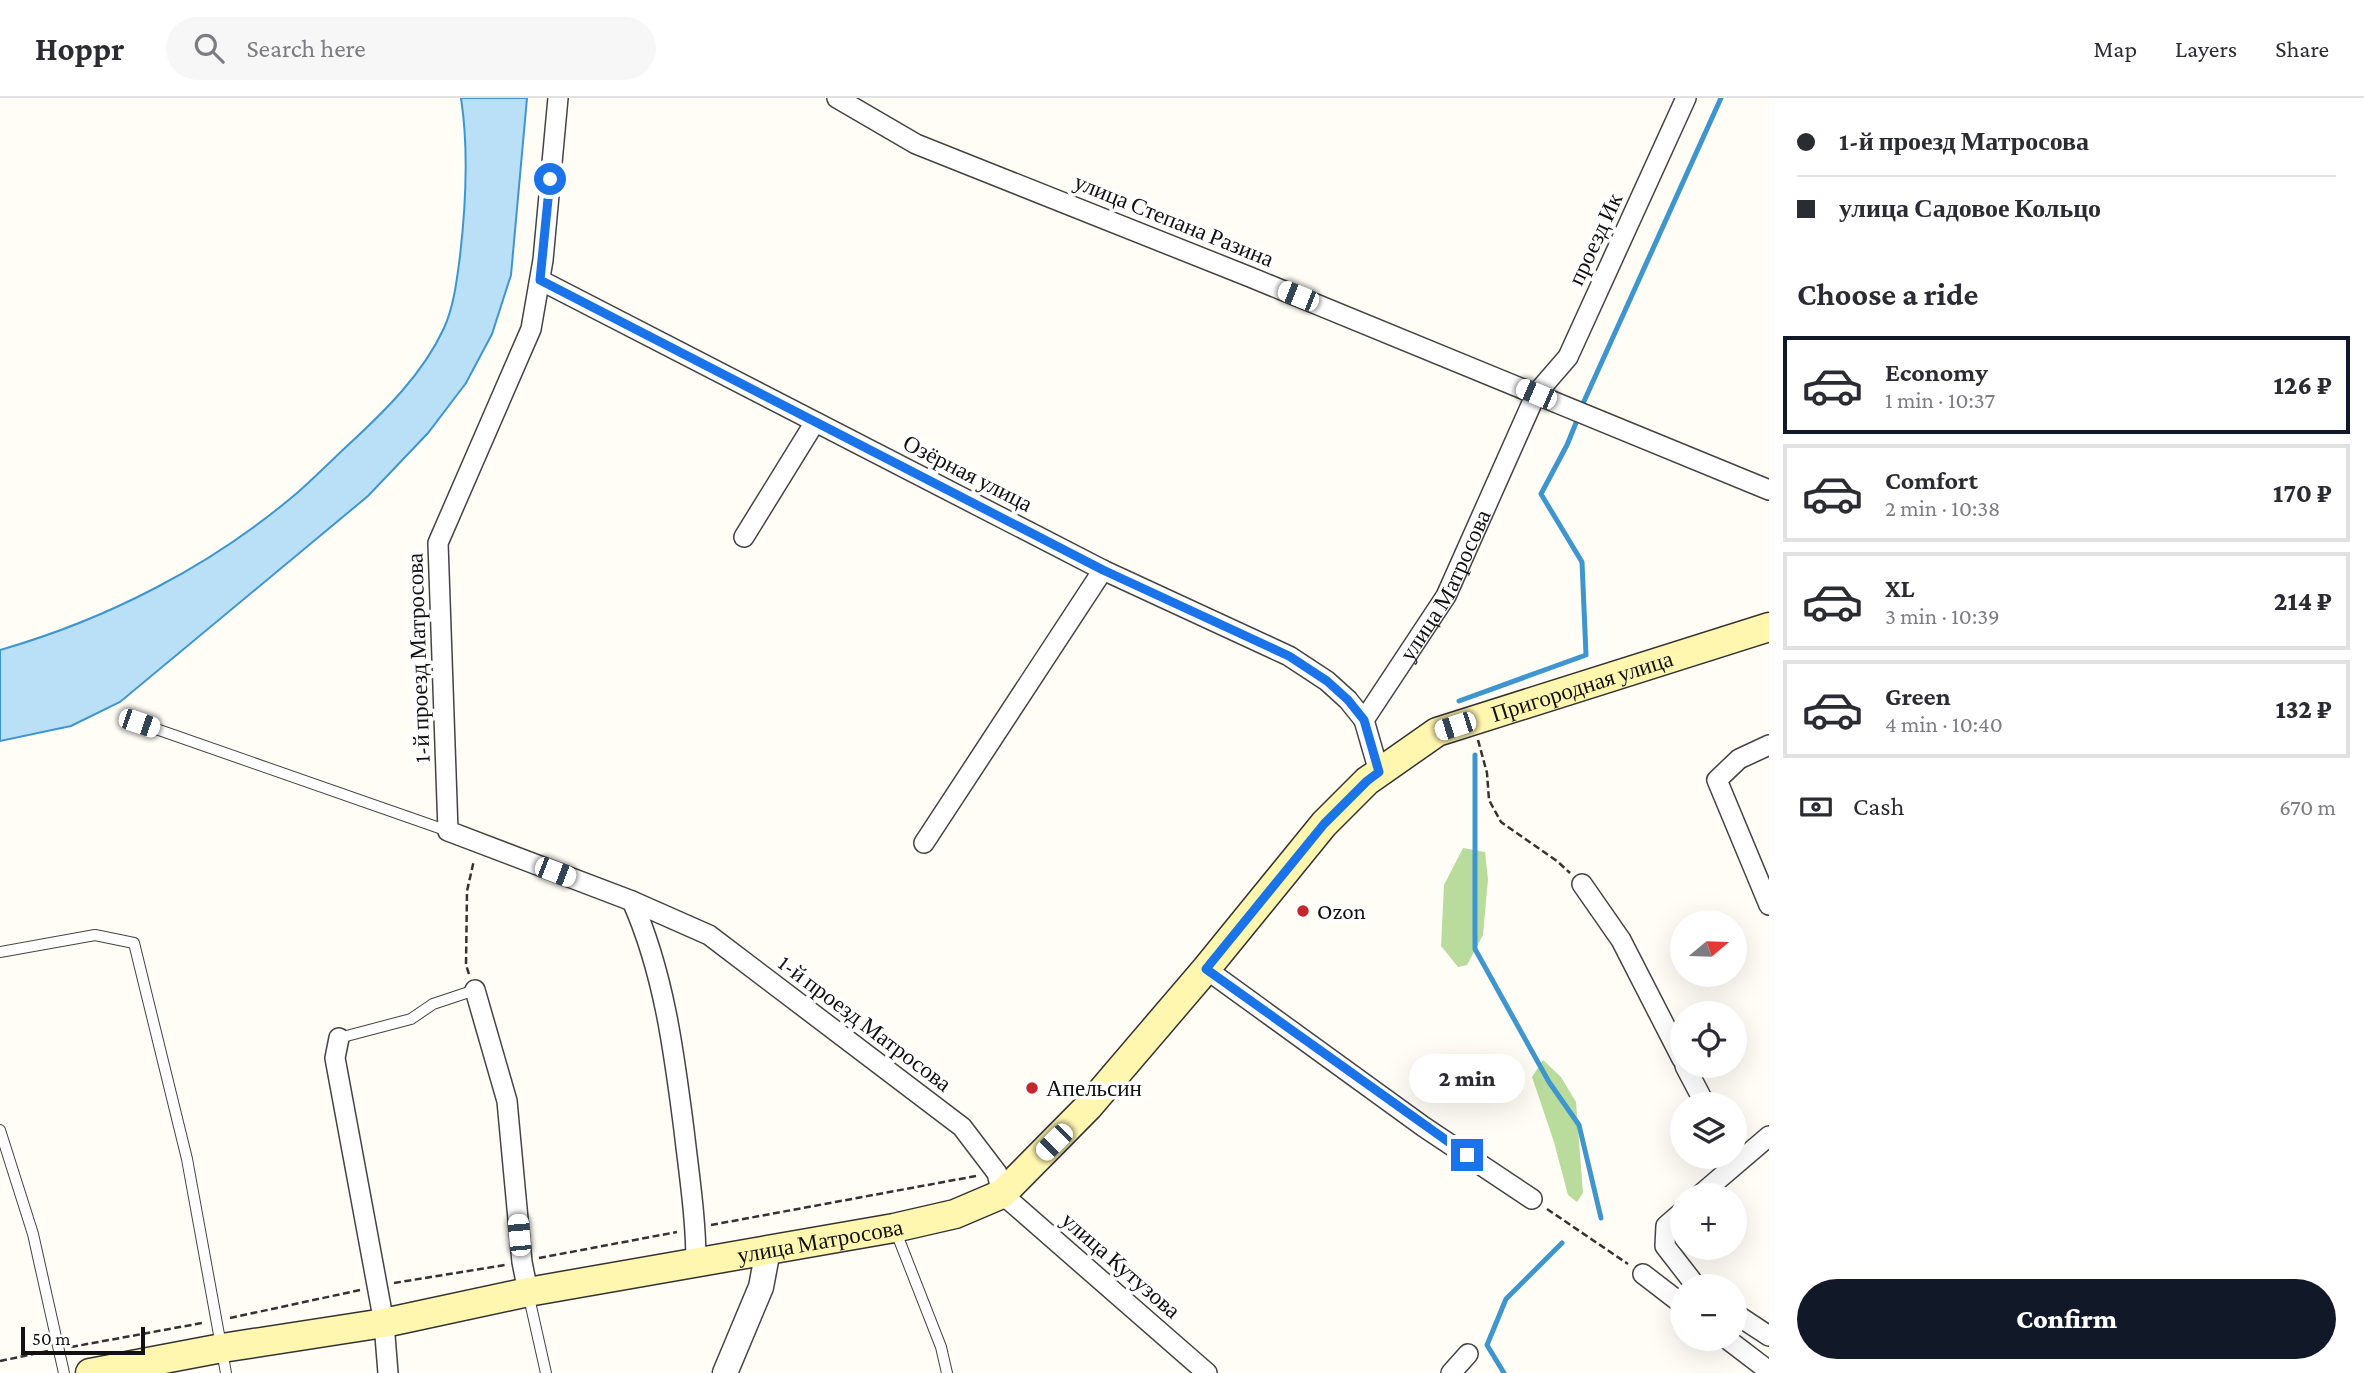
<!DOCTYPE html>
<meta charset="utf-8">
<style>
body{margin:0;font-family:"Crimson Pro",serif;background:#f7f7f7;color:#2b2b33;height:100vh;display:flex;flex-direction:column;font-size:26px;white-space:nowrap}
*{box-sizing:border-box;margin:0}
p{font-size:23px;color:#7c7c81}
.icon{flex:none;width:38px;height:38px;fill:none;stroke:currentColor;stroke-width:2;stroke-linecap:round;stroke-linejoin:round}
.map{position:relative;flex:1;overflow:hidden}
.panel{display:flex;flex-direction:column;background:#fff;width:595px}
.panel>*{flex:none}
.top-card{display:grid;align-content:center;height:154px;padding:0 28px;background:#fff}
.needle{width:46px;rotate:71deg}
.controls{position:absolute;left:1670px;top:812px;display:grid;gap:14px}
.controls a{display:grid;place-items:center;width:77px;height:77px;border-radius:50%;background:#fff;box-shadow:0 7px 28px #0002;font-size:35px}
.scale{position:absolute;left:21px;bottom:18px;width:124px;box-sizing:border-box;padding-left:7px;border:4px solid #111;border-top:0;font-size:19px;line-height:24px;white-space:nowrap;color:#111;-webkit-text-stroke:5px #fff;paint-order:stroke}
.end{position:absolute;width:32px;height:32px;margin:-16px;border:9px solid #1a73e8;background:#fff;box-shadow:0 0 0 4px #fff}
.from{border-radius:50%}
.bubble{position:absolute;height:49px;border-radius:24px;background:#fff;box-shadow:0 7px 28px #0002;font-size:23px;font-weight:800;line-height:49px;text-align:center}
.car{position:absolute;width:21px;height:42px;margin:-21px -10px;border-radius:9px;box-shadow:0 0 5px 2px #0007;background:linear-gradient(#fff 24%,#345 0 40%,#fff 0 76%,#345 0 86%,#fff 0)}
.top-card b{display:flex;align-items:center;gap:24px;height:66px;font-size:26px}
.top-card b+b{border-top:2px solid #e1e1e2}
.top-card i{width:18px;height:18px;background:#2b2b33}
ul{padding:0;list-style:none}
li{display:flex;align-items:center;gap:21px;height:98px;margin:0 14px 10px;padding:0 14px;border:4px solid #e1e1e2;border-radius:0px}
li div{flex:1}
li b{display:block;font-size:26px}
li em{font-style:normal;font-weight:800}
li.selected{border-color:#111827}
li>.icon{width:63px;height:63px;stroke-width:1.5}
h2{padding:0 28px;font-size:32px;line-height:84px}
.pay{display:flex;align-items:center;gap:18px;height:77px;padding:0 28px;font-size:26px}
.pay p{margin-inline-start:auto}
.action{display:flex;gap:14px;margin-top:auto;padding:14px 28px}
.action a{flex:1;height:80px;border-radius:42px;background:#111827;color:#fff;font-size:28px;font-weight:800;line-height:80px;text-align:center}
header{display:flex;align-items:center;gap:42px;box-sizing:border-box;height:98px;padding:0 35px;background:#fff;border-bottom:2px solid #e1e1e2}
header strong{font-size:33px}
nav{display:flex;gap:38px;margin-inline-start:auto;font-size:24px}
.search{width:490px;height:63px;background:#f7f7f7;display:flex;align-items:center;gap:18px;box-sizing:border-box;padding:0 24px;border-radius:38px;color:#7c7c81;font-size:26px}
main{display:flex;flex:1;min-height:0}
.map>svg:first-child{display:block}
.forest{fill:#b9dc9c}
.water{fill:#b9e0f7;stroke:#3f96cf;stroke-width:2}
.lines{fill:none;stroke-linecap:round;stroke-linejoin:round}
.stream{stroke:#3f96cf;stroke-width:5}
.service-casing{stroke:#444;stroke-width:12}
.minor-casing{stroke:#444;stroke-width:22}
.tertiary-casing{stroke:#444;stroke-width:27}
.secondary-casing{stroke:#333;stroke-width:31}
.path{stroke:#333;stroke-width:2.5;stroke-dasharray:7 3.5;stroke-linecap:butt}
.service{stroke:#fff;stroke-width:10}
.minor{stroke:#fff;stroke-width:19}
.tertiary{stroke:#fff;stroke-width:24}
.secondary{stroke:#fff6b0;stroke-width:28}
.route{stroke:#1a73e8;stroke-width:9}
.poi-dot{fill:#c4262e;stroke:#fff;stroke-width:2.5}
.labels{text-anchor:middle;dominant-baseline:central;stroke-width:7;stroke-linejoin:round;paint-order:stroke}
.street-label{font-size:23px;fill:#111;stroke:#fff}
.poi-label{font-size:23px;fill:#111;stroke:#fff;text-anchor:start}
</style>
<header>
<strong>Hoppr</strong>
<div class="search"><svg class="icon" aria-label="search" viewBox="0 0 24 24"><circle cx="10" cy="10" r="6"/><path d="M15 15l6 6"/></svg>Search here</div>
<nav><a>Map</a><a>Layers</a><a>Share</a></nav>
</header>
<main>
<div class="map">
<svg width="1769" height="1275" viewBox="0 0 1769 1275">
<rect width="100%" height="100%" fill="#fffdf5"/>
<g class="forest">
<path d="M 1463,750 L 1485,754 L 1488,781 L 1483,837 L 1467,867 L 1458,869 L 1441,848 L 1444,787 Z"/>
<path d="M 1543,962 L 1561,979 L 1576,1004 L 1583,1095 L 1577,1104 L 1568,1097 L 1554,1044 L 1532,979 Z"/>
</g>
<path class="water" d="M 461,0 L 527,0 L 511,177 L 492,236 L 466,285 L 428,335 L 368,398 L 120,604 L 71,628 L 0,643 L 0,552 C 108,521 211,468 297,395 C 314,380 330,364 347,348 C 384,314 423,276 444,230 C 454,208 457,181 460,158 C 466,106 469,52 461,0 Z"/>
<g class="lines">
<g class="stream">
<path d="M 1581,310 L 1721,0"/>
<path d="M 1459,603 L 1586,557 L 1582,464 L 1541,396 L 1567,347 L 1578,320"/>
<path d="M 1475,657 L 1475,851 L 1549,984 L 1579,1027 L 1601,1120"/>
<path d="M 1504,1275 L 1487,1247 L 1506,1201 L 1562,1145"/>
</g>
<g class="service-casing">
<g id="service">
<path d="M 139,625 L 448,733"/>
<path d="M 0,854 L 95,837 L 134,845 L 187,1061 L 226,1275"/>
<path d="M 339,940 L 411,921 L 433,906 L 475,892"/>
<path d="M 0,1032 L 33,1136 L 64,1275"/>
<path d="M 896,1134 L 941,1249 L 947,1275"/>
<path d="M 528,1195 L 546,1275"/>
</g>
</g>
<g class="minor-casing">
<g id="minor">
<path d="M 558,0 L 543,162 L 531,231 L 438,445 L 448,733 L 632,803 L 709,837 L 962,1029 L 997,1075 L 1002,1096 L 1207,1275"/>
<path d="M 837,0 L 916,46 L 1250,179 L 1769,392"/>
<path d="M 540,182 L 1103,472 L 1289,558 L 1327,583 L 1348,602 L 1364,622"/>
<path d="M 744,439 L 815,324"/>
<path d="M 1769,647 L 1739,661 L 1717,682 L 1769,807"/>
<path id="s1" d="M 1379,674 L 1364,622 L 1446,498 L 1536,296 L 1568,259 L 1686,0"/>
<path d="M 924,745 L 1103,472"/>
<path d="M 1582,786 L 1621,842 L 1682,961"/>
<path d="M 632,803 C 664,875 674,954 684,1032 C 689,1076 696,1120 696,1165"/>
<path d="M 1206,871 L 1424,1029 L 1532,1101"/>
<path d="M 475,892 L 507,1003 L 522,1164 L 528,1194"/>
<path d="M 339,940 L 335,960 L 384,1225 L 388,1275"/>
<path d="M 1685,968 L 1705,1006"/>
<path d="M 1700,1097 L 1769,1038"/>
<path d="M 1682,1114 L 1666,1128 L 1665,1148 L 1696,1188"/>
<path d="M 1643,1176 L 1682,1206"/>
<path d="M 1734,1215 L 1769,1238"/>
<path d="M 1727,1241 L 1769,1273"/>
<path d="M 1451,1275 L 1468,1256"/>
</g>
</g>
<g class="tertiary-casing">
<path id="tertiary" d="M 725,1275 L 761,1189 L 768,1152"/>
</g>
<g class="secondary-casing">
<g id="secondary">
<path id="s2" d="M 90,1275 L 222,1250 L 384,1225 L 528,1194 L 894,1130 L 955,1116 L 1002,1096 L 1089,1008 L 1206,871 L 1324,726 L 1367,683 L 1437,634 L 1769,529"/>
</g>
</g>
<g class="path">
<path d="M 1478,642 L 1487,675 L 1489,702 L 1501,724 L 1557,763 L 1570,775"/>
<path d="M 469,876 L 466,867 L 467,793 L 474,762"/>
<path d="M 1547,1111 L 1628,1166"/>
<path d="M 711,1127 L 976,1078"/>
<path d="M 539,1160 L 677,1134"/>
<path d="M 394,1185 L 505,1167"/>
<path d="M 230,1220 L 360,1192"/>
<path d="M 71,1249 L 202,1225"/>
<path d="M 0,1263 L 48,1253"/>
</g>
<use href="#service" class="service"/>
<use href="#minor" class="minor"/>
<use href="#tertiary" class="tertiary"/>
<use href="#secondary" class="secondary"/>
</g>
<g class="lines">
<path class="route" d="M 550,81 L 540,182 L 1103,472 L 1289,558 L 1327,583 L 1348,602 L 1364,622 L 1379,674 L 1367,683 L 1324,726 L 1206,871 L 1467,1057"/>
</g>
<g class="poi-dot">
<circle cx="1303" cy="813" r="7"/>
<circle cx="1032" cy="990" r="7"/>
</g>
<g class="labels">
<g class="street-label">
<text transform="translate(1174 122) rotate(22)">улица Степана Разина</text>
<text transform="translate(1595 141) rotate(-65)">проезд Ик</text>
<text transform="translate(968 375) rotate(27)">Озёрная улица</text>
<text stroke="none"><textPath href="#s1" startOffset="212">улица Матросова</textPath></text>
<text transform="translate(418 560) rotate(-92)">1-й проезд Матросова</text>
<text stroke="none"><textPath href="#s2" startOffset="1720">Пригородная улица</textPath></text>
<text transform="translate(865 925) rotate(37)">1-й проезд Матросова</text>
<text stroke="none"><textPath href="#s2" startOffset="742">улица Матросова</textPath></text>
<text transform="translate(1121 1167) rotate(41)">улица Кутузова</text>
</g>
<g class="poi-label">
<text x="1317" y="813">Ozon</text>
<text x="1046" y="990">Апельсин</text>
</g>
</g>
</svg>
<div class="controls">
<a><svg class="needle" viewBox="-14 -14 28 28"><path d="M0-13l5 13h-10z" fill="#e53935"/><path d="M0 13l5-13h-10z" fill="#7c7c81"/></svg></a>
<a><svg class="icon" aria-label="locate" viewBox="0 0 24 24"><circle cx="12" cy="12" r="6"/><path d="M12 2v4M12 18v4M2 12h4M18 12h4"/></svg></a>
<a><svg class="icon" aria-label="layers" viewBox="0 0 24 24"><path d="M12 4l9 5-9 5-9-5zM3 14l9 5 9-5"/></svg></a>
<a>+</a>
<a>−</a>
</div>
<div class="scale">50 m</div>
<i class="end from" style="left:550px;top:81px"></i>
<i class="end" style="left:1467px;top:1057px"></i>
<div class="bubble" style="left:1409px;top:956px;width:116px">2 min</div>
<i class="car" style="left:1298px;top:198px;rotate:292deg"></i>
<i class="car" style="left:1536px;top:296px;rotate:293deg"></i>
<i class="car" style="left:139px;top:625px;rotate:109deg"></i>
<i class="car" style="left:1455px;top:628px;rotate:252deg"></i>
<i class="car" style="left:555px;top:774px;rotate:111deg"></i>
<i class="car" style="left:1054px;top:1044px;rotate:225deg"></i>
<i class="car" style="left:519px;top:1137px;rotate:355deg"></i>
</div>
<section class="panel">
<div class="top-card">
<b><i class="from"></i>1-й проезд Матросова</b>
<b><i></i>улица Садовое Кольцо</b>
</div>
<h2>Choose a ride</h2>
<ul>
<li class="selected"><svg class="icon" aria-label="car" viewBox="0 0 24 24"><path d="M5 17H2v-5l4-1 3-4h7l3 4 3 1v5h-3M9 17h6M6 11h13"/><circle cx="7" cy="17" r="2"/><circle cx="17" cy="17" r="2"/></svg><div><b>Economy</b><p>1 min · 10:37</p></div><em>126 ₽</em></li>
<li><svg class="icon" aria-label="car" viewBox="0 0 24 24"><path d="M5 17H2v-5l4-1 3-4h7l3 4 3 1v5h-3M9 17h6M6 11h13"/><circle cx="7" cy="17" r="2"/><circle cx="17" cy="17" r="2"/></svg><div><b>Comfort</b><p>2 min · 10:38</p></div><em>170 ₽</em></li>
<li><svg class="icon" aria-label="car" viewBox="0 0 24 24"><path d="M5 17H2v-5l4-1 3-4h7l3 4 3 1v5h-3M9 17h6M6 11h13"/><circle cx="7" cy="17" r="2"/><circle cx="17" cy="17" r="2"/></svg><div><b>XL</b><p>3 min · 10:39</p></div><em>214 ₽</em></li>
<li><svg class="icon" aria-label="car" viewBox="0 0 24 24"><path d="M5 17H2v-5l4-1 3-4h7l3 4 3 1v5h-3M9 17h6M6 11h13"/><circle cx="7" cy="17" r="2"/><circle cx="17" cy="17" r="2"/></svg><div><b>Green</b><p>4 min · 10:40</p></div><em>132 ₽</em></li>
</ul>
<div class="pay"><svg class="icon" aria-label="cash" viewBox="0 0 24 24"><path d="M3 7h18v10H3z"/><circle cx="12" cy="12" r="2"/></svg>Cash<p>670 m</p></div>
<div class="action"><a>Confirm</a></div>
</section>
</main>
